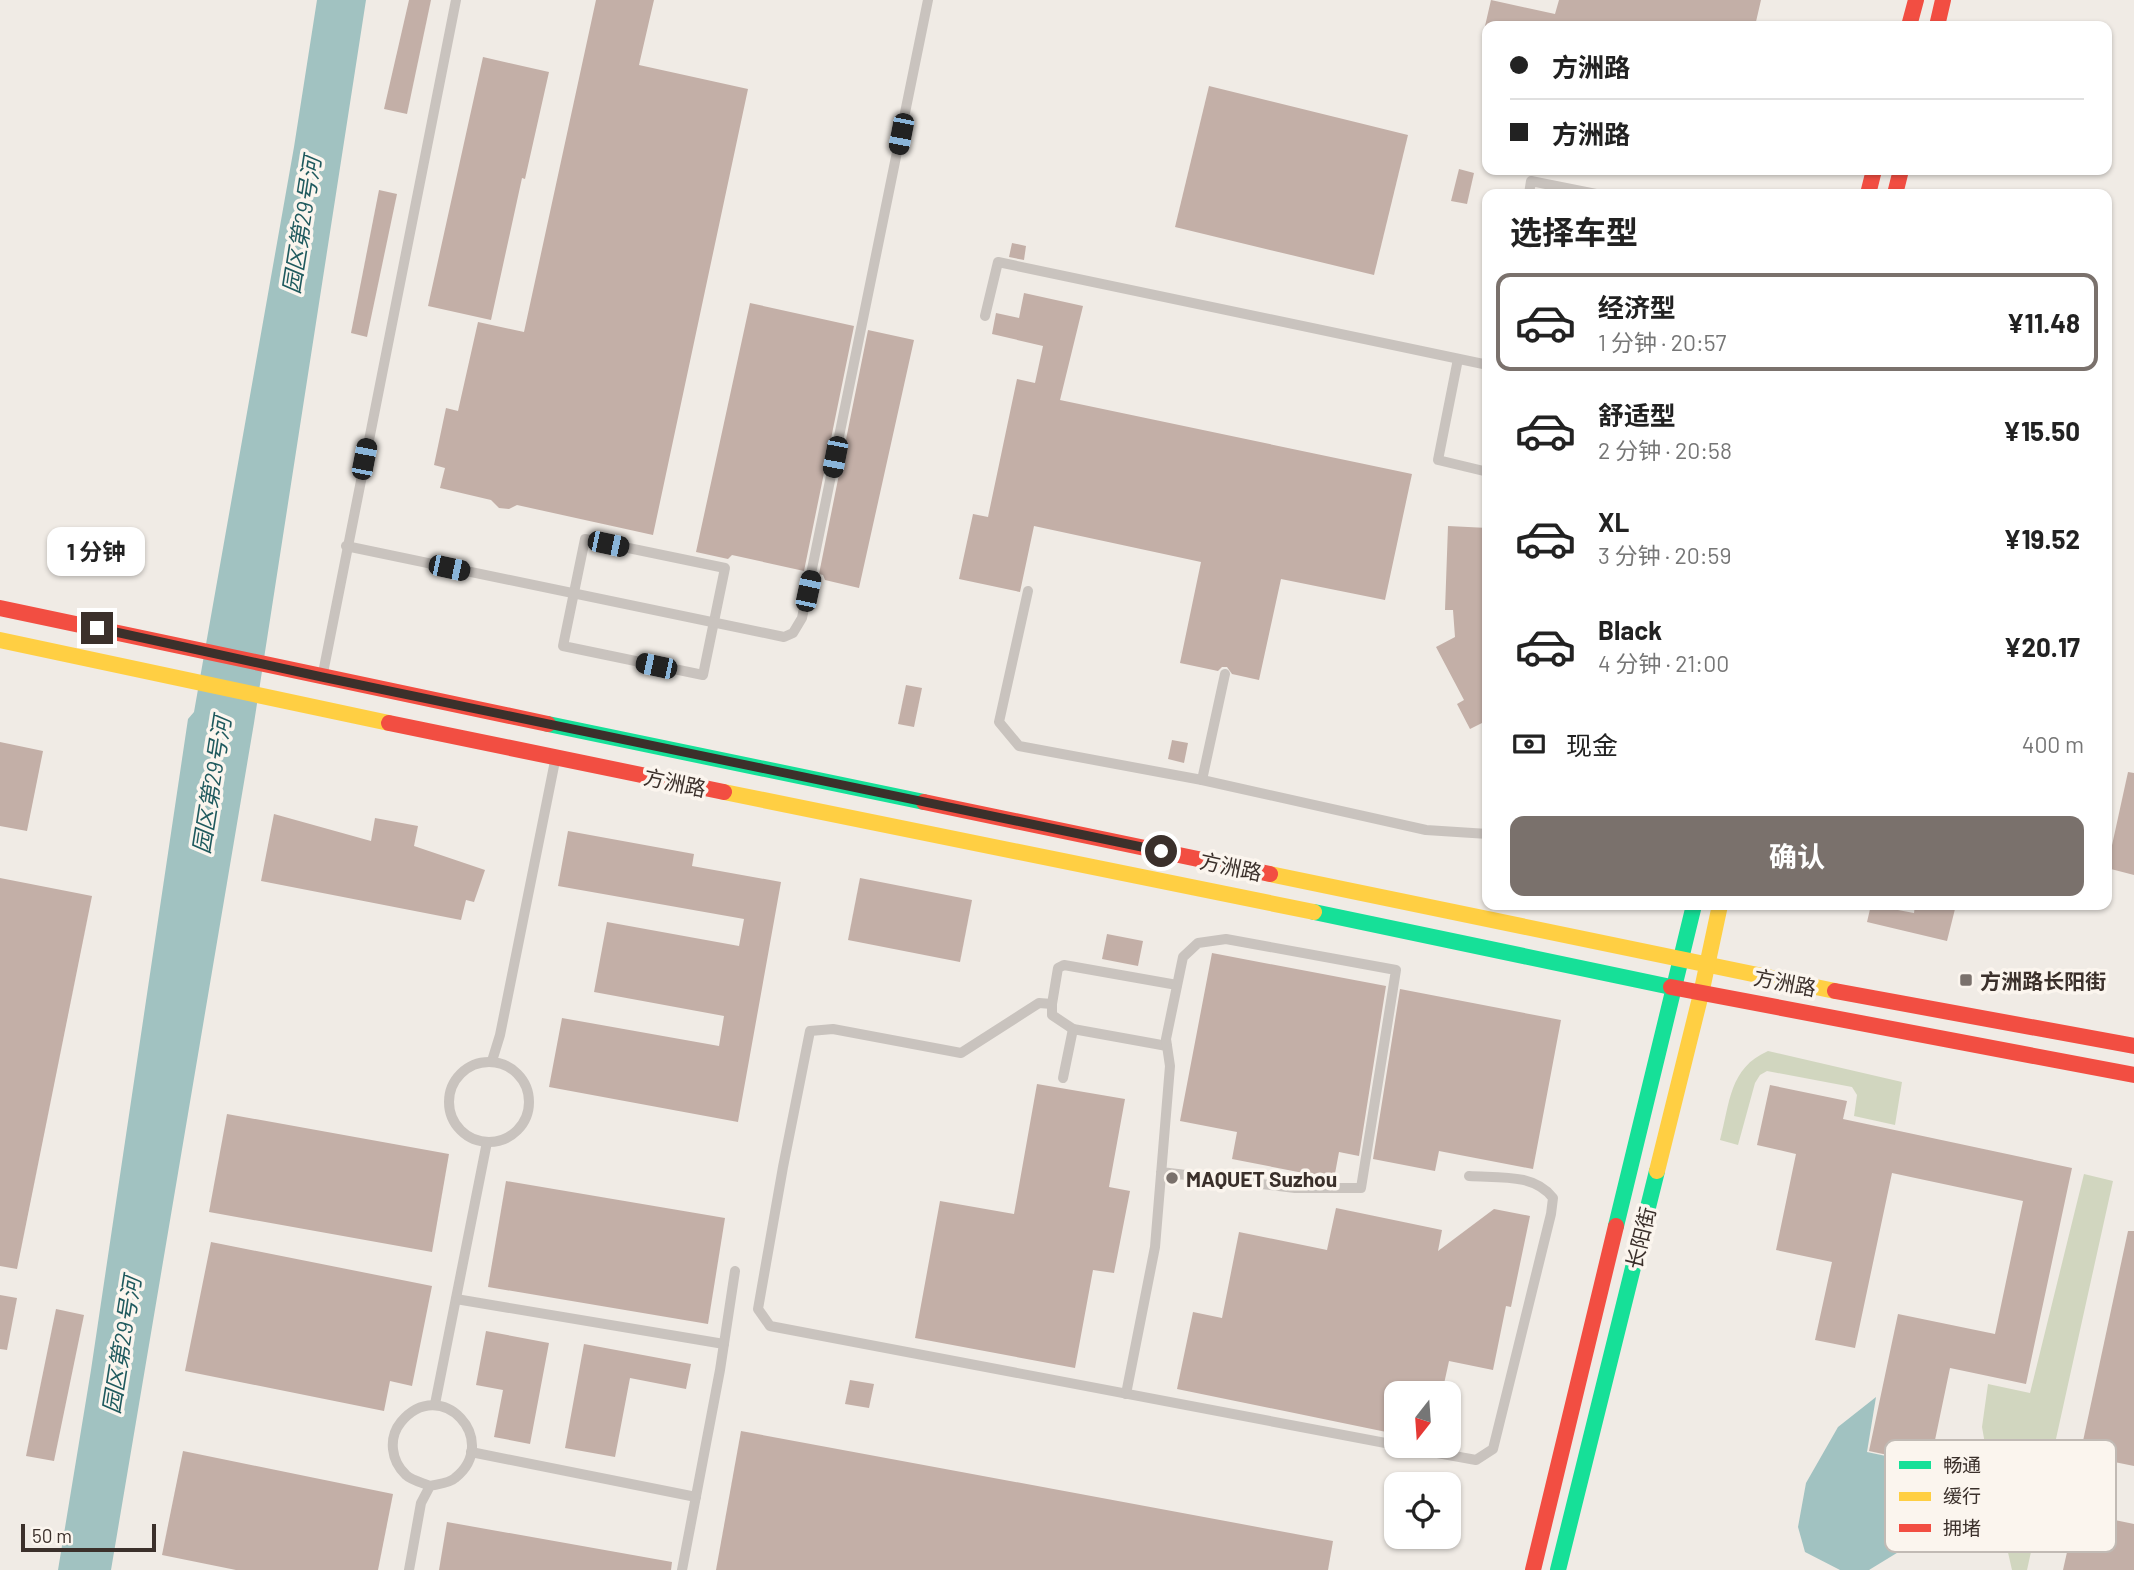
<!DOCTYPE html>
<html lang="zh">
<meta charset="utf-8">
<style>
body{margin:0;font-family:Barlow,"Noto Sans SC",sans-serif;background:#f6f6f6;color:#222;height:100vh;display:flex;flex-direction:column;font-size:26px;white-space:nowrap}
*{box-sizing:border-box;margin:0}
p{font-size:23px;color:#767676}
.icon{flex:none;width:38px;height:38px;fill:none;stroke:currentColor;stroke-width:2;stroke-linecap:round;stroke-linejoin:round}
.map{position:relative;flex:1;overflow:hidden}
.sheet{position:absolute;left:1482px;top:189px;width:630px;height:721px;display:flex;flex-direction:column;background:#fff;border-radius:14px;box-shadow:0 2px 5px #0004}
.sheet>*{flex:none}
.banner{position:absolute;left:1482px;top:21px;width:630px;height:154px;border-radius:14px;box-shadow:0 2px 5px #0004;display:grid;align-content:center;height:154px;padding:0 28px;background:#fff}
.needle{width:46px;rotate:197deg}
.fabs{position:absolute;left:1384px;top:1381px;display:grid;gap:14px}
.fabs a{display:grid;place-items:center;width:77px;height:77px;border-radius:14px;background:#fff;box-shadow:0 2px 5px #0004;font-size:35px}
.scale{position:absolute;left:21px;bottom:18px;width:135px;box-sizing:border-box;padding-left:7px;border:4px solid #3b302b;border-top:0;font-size:19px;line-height:24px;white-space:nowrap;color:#3b302b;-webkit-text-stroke:5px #fbf5ee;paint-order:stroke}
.end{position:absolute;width:32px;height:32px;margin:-16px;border:9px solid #3b302b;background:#fff;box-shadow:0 0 0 4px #fff}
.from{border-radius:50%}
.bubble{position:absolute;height:49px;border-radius:14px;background:#fff;box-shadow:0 2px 5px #0004;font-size:23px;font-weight:700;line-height:49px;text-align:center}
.car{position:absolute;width:21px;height:42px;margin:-21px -10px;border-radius:9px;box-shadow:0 0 5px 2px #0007;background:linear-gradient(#222 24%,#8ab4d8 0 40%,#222 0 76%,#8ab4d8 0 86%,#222 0)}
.banner b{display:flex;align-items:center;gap:24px;height:66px;font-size:26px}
.banner b+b{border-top:2px solid #e0e0e0}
.banner i{width:18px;height:18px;background:#222}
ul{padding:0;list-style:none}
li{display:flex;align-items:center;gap:21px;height:98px;margin:0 14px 10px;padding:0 14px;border:4px solid transparent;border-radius:14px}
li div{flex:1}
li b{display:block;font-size:26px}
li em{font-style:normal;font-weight:700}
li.current{border-color:#7a716c}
li>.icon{width:63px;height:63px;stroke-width:1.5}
h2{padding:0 28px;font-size:32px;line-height:84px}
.pay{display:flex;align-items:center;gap:18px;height:77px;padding:0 28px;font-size:26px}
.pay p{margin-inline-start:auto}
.action{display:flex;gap:14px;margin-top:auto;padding:14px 28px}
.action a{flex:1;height:80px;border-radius:14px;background:#7a716c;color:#fff;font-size:28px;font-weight:700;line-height:80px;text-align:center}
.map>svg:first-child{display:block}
.green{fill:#d1d6bf}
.water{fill:#a1c2c1}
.building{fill:#c3afa7}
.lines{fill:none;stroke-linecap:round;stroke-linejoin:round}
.lane{stroke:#c9c3be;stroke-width:10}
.fast{stroke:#16e098;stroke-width:16}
.slow{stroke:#ffcf43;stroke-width:16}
.jam{stroke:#f24e42;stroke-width:16}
.route{stroke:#3b302b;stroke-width:9}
.poi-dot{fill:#7a716c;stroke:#fbf5ee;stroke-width:2.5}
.labels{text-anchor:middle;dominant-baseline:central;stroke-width:7;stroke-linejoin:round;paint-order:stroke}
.street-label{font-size:21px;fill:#3b302b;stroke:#fbf5ee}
.poi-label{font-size:21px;font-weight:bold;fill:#3b302b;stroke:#fbf5ee;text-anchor:start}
.water-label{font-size:23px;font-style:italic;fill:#1f5a5e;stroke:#fbf5ee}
.key{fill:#fbf5ee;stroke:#c1bab4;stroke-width:2}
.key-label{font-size:19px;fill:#3b302b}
</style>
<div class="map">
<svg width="2134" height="1570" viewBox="0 0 2134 1570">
<rect width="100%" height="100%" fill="#f0ebe5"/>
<g class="green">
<path d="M 1768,1051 L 1902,1082 L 1895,1125 L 1854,1116 L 1857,1095 L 1852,1087 L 1767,1071 L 1760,1075 L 1755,1083 L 1738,1145 L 1720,1140 C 1730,1103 1729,1068 1768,1051 Z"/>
<path d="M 2084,1174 L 2113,1181 L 2027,1570 L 2012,1570 L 1991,1478 L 1982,1427 L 1988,1384 L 2030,1393 Z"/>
</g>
<g class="water">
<path d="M 317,0 L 366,0 L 254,723 L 111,1570 L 58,1570 L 91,1370 L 188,719 L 194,712 L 294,147 Z"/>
<path d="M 1876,1397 L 1867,1452 L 1933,1466 L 1939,1444 L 1954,1531 L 1945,1539 L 1905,1548 L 1869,1570 L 1840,1570 L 1805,1552 L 1798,1527 L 1806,1483 L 1838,1427 Z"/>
</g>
<g class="building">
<path d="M 409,0 L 431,0 L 407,114 L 384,109 Z"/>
<path d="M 596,0 L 654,0 L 639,65 L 748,89 L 653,535 L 517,505 L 509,509 L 499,508 L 491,500 L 440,488 L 445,468 L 434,465 L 446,408 L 458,411 L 478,322 L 524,332 Z"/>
<path d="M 1491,0 L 1555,14 L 1559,0 L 1761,0 L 1755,26 L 1485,26 Z"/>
<path d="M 483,57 L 549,72 L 525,179 L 522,178 L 491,320 L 428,306 Z"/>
<path d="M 1209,86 L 1408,135 L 1374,275 L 1175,227 Z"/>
<path d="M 1459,169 L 1474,173 L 1467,204 L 1451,201 Z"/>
<path d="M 379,190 L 397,194 L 367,337 L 351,333 Z"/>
<path d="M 1012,243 L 1026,246 L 1024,260 L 1009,257 Z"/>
<path d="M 1024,293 L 1083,306 L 1060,400 L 1412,474 L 1385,600 L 1281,579 L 1259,680 L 1232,674 L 1227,667 L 1222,667 L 1218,671 L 1180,663 L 1201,562 L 1034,526 L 1020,592 L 959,579 L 973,514 L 988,517 L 1017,379 L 1035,383 L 1043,346 L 992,334 L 996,313 L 1019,318 Z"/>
<path d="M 750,303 L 854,326 L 804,571 L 732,555 L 728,559 L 696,552 Z"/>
<path d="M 868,330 L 914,340 L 859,588 L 825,580 L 823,575 L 819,574 Z"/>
<path d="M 1448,526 L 1488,528 L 1488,720 L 1470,729 L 1457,704 L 1464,700 L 1436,647 L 1455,637 L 1453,610 L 1445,610 Z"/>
<path d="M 906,685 L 922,688 L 914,727 L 898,724 Z"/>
<path d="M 1172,740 L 1188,743 L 1184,763 L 1168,759 Z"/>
<path d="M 0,742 L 43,751 L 27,831 L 0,826 Z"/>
<path d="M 2128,772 L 2134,773 L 2134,875 L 2107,868 Z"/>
<path d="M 274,814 L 371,841 L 375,818 L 418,826 L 414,846 L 485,870 L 474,902 L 466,900 L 461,920 L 261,881 Z"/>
<path d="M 568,831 L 694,854 L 692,866 L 781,882 L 738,1122 L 549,1087 L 562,1018 L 719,1046 L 724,1016 L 594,992 L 607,922 L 739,946 L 744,919 L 558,886 Z"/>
<path d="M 0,878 L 92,896 L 17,1269 L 0,1266 Z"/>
<path d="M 860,878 L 972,900 L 960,962 L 848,940 Z"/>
<path d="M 1871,905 L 1914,913 L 1915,905 L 1956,905 L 1947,941 L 1867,922 Z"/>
<path d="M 1107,934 L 1143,941 L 1138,966 L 1102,959 Z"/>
<path d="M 1212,953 L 1386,986 L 1359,1156 L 1339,1152 L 1334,1179 L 1232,1159 L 1237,1132 L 1180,1121 Z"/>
<path d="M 1400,989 L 1561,1020 L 1533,1169 L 1439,1151 L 1435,1171 L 1373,1159 Z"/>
<path d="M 1037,1084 L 1125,1099 L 1109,1187 L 1130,1191 L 1114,1273 L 1093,1270 L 1075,1368 L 915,1338 L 940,1201 L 1014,1214 Z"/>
<path d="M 1770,1085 L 1847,1101 L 1843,1119 L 2072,1168 L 2026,1384 L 1950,1368 L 1930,1464 L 1869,1451 L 1898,1314 L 1995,1334 L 2023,1201 L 1892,1173 L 1855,1348 L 1815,1340 L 1832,1262 L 1776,1250 L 1796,1154 L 1757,1145 Z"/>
<path d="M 227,1114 L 449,1154 L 432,1252 L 209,1212 Z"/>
<path d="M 506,1181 L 725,1218 L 708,1324 L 488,1287 Z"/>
<path d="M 1336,1208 L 1442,1230 L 1438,1251 L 1494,1209 L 1530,1216 L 1511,1307 L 1506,1306 L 1493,1370 L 1449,1361 L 1442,1393 L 1396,1393 L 1396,1434 L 1177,1389 L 1193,1312 L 1222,1318 L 1239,1232 L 1327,1250 Z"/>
<path d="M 2128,1231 L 2134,1231 L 2134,1466 L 2080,1455 Z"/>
<path d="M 211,1242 L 432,1286 L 412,1386 L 390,1381 L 384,1411 L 185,1371 Z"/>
<path d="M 0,1295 L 17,1298 L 7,1350 L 0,1349 Z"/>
<path d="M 56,1309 L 84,1315 L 54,1461 L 26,1456 Z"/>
<path d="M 486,1331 L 549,1343 L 530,1444 L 494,1437 L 503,1390 L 476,1385 Z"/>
<path d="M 584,1344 L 691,1364 L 686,1389 L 630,1378 L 615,1457 L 565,1448 Z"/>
<path d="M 850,1380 L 874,1384 L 869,1408 L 845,1404 Z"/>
<path d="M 741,1431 L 1333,1541 L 1328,1570 L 716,1570 Z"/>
<path d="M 183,1451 L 393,1494 L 378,1570 L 236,1570 L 162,1555 Z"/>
<path d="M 2076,1512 L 2134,1524 L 2134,1570 L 2063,1570 Z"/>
<path d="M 447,1522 L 672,1562 L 671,1570 L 439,1570 Z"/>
</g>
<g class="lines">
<g class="lane">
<path d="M 1529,194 L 1531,181 L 1596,194"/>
<path d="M 985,316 L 998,262 L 1488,365"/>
<path d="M 1458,359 L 1438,460 L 1488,472"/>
<path d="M 585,539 L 725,568 L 703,675 L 563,646 Z"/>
<path d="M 346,546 L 784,637 L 793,633 L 802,618 L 928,0"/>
<path d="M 1028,591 L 999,722 L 1019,746 L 1202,780 L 1426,830 L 1488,834"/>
<path d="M 323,673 L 456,0"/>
<path d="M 1202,780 L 1225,674"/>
<path d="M 1052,1004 L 1039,1003 L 961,1053 L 833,1029 L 810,1031 L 783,1167 L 758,1309 L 770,1326 L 1396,1445"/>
<path d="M 1167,1046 L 1073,1029 L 1052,1015 L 1052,1004 L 1058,968 L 1064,965 L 1177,985"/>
<path d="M 492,1061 L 500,1035 L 555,761"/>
<circle cx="489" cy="1102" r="40"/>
<path d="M 1063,1078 L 1073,1029"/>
<path d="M 456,1299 L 724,1344"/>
<path d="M 1126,1394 L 1155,1247 L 1170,1066 L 1166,1039 L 1183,957 L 1198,943 L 1226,939 L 1396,970 L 1361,1188 L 1295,1188 L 1161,1172"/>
<path d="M 435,1404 L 487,1142"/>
<path d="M 1399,1446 L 1476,1460 L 1493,1449 L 1551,1214 L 1553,1198 C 1534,1173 1498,1178 1469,1176"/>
<path d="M 471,1452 L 696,1497"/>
<path d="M 409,1570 L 421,1503 L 430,1486 C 438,1484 450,1483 455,1478 C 502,1441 441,1374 401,1422 C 388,1438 391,1461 406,1475 C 411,1480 423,1483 430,1486"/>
<path d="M 682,1570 L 720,1370 L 735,1271"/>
</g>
<g class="fast">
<path d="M 548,724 L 924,802"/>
<path d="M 1314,912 L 1671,987"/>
<path d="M 1616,1226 L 1694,905"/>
<path d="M 1558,1570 L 1657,1171"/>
</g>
<g class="slow">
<path d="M 0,640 L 389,723"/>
<path d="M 724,792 L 1314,912"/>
<path d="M 1270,874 L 1835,991"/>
<path d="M 1657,1171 L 1701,994 L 1720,905"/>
</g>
<g class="jam">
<path d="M 1909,26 L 1916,0"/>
<path d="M 1937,26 L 1943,0"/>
<path d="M 1868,194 L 1874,170"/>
<path d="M 1895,194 L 1901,170"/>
<path d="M 0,608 L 548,724"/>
<path d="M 389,723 L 724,792"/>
<path d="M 924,802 L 1270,874"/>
<path d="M 1671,987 L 2134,1075"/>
<path d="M 1835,991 L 2134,1046"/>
<path d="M 1533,1570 L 1616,1226"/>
</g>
</g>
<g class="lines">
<path class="route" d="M 97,628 L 322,677 L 1161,851"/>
</g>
<g class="poi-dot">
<rect x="1959" y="973" width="14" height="14" rx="3.5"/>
<circle cx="1172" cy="1178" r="7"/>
</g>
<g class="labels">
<g class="street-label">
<text transform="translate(675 782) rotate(12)">方洲路</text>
<text transform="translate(1231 866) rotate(12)">方洲路</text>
<text transform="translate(1785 982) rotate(11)">方洲路</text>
<text transform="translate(1640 1238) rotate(-76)">长阳街</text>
</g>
<g class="poi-label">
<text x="1980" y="980">方洲路长阳街</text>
<text x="1186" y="1178">MAQUET Suzhou</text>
</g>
<g class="water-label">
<text transform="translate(301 225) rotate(-81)">园区第29号河</text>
<text transform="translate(211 785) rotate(-81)">园区第29号河</text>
<text transform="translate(121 1345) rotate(-81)">园区第29号河</text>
</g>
</g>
<rect x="1885" y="1440" width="231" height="112" rx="10" class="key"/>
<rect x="1899" y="1461" width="32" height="8" fill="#16e098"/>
<rect x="1899" y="1492" width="32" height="9" fill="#ffcf43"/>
<rect x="1899" y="1524" width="32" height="8" fill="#f24e42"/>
<g class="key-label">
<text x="1943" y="1472">畅通</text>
<text x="1943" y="1503">缓行</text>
<text x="1943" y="1535">拥堵</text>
</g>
</svg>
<div class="fabs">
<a><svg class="needle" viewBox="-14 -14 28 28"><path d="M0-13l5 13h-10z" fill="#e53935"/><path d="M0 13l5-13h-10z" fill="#767676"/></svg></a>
<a><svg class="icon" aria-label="locate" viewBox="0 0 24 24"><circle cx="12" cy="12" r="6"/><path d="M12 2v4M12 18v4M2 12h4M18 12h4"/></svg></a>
</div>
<div class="scale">50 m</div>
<i class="end from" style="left:1161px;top:851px"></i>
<i class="end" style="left:97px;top:628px"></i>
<div class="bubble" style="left:47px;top:527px;width:98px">1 分钟</div>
<i class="car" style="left:901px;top:134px;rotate:191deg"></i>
<i class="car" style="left:835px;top:457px;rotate:191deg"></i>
<i class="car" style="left:364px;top:459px;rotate:11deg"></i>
<i class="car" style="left:608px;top:544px;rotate:102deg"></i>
<i class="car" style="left:449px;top:568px;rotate:102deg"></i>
<i class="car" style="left:808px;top:591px;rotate:12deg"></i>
<i class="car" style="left:656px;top:666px;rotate:282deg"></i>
<div class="banner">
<b><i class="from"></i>方洲路</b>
<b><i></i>方洲路</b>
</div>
<section class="sheet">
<h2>选择车型</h2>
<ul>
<li class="current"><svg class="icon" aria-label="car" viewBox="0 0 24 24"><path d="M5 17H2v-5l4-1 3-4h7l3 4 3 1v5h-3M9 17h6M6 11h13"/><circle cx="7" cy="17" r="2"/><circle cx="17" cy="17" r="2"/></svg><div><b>经济型</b><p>1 分钟 · 20:57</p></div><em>¥11.48</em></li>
<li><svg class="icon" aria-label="car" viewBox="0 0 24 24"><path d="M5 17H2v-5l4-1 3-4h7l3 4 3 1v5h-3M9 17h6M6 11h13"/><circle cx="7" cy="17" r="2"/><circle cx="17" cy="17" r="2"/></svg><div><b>舒适型</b><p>2 分钟 · 20:58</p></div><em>¥15.50</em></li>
<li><svg class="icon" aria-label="car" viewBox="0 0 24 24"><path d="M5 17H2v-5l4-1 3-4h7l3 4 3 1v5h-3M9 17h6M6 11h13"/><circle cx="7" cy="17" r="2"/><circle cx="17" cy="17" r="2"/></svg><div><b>XL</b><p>3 分钟 · 20:59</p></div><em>¥19.52</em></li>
<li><svg class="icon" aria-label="car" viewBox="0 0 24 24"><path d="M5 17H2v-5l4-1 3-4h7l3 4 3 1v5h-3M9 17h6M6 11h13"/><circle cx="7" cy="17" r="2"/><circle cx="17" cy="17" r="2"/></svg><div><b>Black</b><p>4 分钟 · 21:00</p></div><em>¥20.17</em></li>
</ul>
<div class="pay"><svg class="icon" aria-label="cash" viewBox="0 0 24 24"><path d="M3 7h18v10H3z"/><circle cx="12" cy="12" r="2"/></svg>现金<p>400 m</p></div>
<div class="action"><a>确认</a></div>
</section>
</div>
